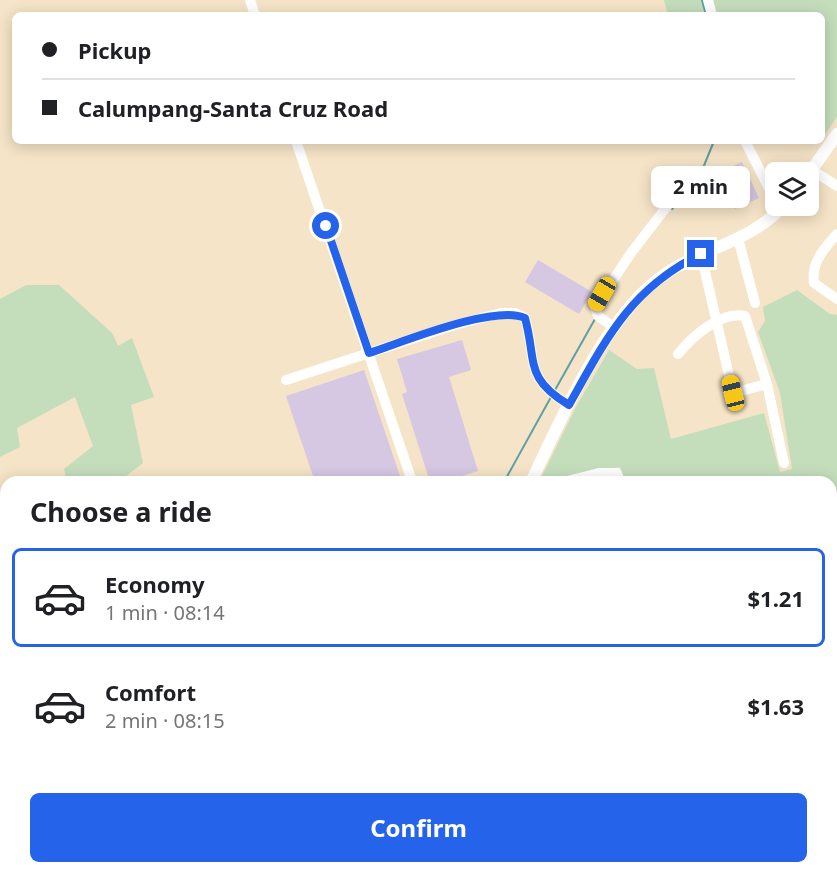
<!DOCTYPE html>
<meta charset="utf-8">
<style>
body{margin:0;font-family:"Noto Sans",sans-serif;background:#f2f2f2;color:#202124;height:100vh;display:flex;flex-direction:column;font-size:22px;white-space:nowrap}
*{box-sizing:border-box;margin:0}
p{font-size:20px;color:#757577}
.icon{flex:none;width:33px;height:33px;fill:none;stroke:currentColor;stroke-width:2;stroke-linecap:round;stroke-linejoin:round}
.map{position:relative;flex:1;overflow:hidden}
.sheet{position:absolute;left:0px;top:476px;width:837px;height:398px;display:flex;flex-direction:column;background:#fff;border-radius:18px 18px 0 0;box-shadow:0 3px 15px #0003}
.sheet>*{flex:none}
.top-card{position:absolute;left:12px;top:12px;width:813px;height:132px;border-radius:9px;box-shadow:0 3px 15px #0003;display:grid;align-content:center;height:132px;padding:0 30px;background:#fff}
.fabs{position:absolute;left:765px;top:162px;display:grid;gap:12px}
.fabs a{display:grid;place-items:center;width:54px;height:54px;border-radius:9px;background:#fff;box-shadow:0 3px 15px #0003;font-size:30px}
.end{position:absolute;width:27px;height:27px;margin:-14px;border:8px solid #2563eb;background:#fff;box-shadow:0 0 0 3px #fff}
.from{border-radius:50%}
.bubble{position:absolute;height:42px;border-radius:9px;background:#fff;box-shadow:0 3px 15px #0003;font-size:20px;font-weight:700;line-height:42px;text-align:center}
.car{position:absolute;width:18px;height:36px;margin:-18px -9px;border-radius:8px;box-shadow:0 0 4px 2px #0007;background:linear-gradient(#f5c518 24%,#345 0 40%,#f5c518 0 76%,#345 0 86%,#f5c518 0)}
.top-card b{display:flex;align-items:center;gap:21px;height:57px;font-size:22px}
.top-card b+b{border-top:2px solid #e0e0e0}
.top-card i{width:15px;height:15px;background:#202124}
ul{padding:0;list-style:none}
li{display:flex;align-items:center;gap:18px;height:99px;margin:0 12px 9px;padding:0 18px;border:3px solid transparent;border-radius:9px}
li div{flex:1}
li b{display:block;font-size:22px}
li em{font-style:normal;font-weight:700}
li.current{border-color:#2563eb}
li>.icon{width:54px;height:54px;stroke-width:1.5}
h2{padding:0 30px;font-size:27px;line-height:72px}
.button{display:flex;gap:12px;margin-top:auto;padding:12px 30px}
.button a{flex:1;height:69px;border-radius:9px;background:#2563eb;color:#fff;font-size:24px;font-weight:700;line-height:69px;text-align:center}
.map>svg:first-child{display:block}
.green{fill:#c4debc}
.lines{fill:none;stroke-linecap:round;stroke-linejoin:round}
.stream{stroke:#5ea0a6;stroke-width:2}
.building{fill:#d6c7e3}
.minor{stroke:#fff;stroke-width:10}
.major{stroke:#fff;stroke-width:12}
.route{stroke:#2563eb;stroke-width:8}
</style>
<div class="map">
<svg width="837" height="872" viewBox="0 0 837 872">
<rect width="100%" height="100%" fill="#f5e4c7"/>
<g class="green">
<path d="M 664,0 L 837,0 L 837,117 L 822,139 L 822,15 L 668,15 Z"/>
<path d="M 26,285 L 59,285 L 113,334 L 118,346 L 132,338 L 154,397 L 131,405 L 143,463 L 126,476 L 109,479 L 110,481 L 67,481 L 64,469 L 93,446 L 75,397 L 17,428 L 20,447 L 0,457 L 0,299 Z"/>
<path d="M 797,290 L 830,314 L 837,315 L 837,872 L 749,872 L 752,867 L 831,867 L 831,482 L 624,481 L 620,467 L 540,480 L 576,407 L 609,350 L 637,369 L 654,368 L 671,439 L 764,413 L 780,472 L 792,469 L 780,393 L 758,332 L 765,321 L 763,307 Z"/>
<path d="M 6,694 L 6,867 L 127,867 L 129,872 L 0,872 L 2,695 Z"/>
</g>
<g class="lines">
<g class="stream">
<path d="M 702,0 L 706,15"/>
<path d="M 672,209 L 701,173 L 714,141"/>
<path d="M 601,309 L 607,298"/>
<path d="M 555,390 L 595,319"/>
<path d="M 504,482 L 551,397"/>
<path d="M 182,872 L 185,867"/>
</g>
</g>
<g class="building">
<path d="M 742,162 L 759,198 L 735,209 L 718,173 Z"/>
<path d="M 538,260 L 592,292 L 579,314 L 525,282 Z"/>
<path d="M 462,340 L 471,370 L 449,377 L 478,471 L 443,482 L 430,482 L 402,394 L 407,392 L 397,359 Z"/>
<path d="M 364,370 L 402,482 L 315,482 L 286,396 Z"/>
</g>
<g class="lines">
<g class="minor">
<path d="M 250,0 L 255,15"/>
<path d="M 708,0 L 712,15"/>
<path d="M 296,141 L 412,481"/>
<path d="M 745,141 L 776,202"/>
<path d="M 812,170 L 837,186"/>
<path d="M 837,234 C 824,249 811,262 814,283 L 837,299"/>
<path d="M 738,238 L 755,303"/>
<path d="M 701,254 L 733,393 L 767,384"/>
<path d="M 615,328 L 598,316 L 595,307 L 631,253 L 688,179"/>
<path d="M 678,354 C 692,337 720,311 745,316 L 767,384 L 784,463"/>
<path d="M 286,380 L 458,324 L 501,313 L 515,313 L 525,318 C 537,362 524,378 569,405"/>
<path d="M 563,482 L 599,473 L 617,473 L 620,482"/>
<path d="M 0,592 L 3,577"/>
<path d="M 0,679 L 6,677"/>
<path d="M 728,867 L 729,872"/>
<path d="M 173,872 L 176,867"/>
<path d="M 742,872 L 746,867"/>
</g>
<g class="major">
<path d="M 808,175 L 837,134"/>
<path d="M 531,482 C 562,417 607,311 668,272 C 705,248 753,240 783,206"/>
<path d="M 321,872 L 324,867"/>
</g>
</g>
<g class="lines">
<path class="route" d="M 326,226 L 369,353 C 403,342 495,304 525,318 C 537,362 524,378 569,405 C 606,339 630,289 701,254"/>
</g>
</svg>
<div class="fabs">
<a><svg class="icon" aria-label="layers" viewBox="0 0 24 24"><path d="M12 4l9 5-9 5-9-5zM3 14l9 5 9-5"/></svg></a>
</div>
<i class="end from" style="left:326px;top:226px"></i>
<i class="end" style="left:701px;top:254px"></i>
<div class="bubble" style="left:651px;top:166px;width:99px">2 min</div>
<i class="car" style="left:602px;top:294px;rotate:210deg"></i>
<i class="car" style="left:733px;top:393px;rotate:346deg"></i>
<div class="top-card">
<b><i class="from"></i>Pickup</b>
<b><i></i>Calumpang-Santa Cruz Road</b>
</div>
<section class="sheet">
<h2>Choose a ride</h2>
<ul>
<li class="current"><svg class="icon" aria-label="car" viewBox="0 0 24 24"><path d="M5 17H2v-5l4-1 3-4h7l3 4 3 1v5h-3M9 17h6M6 11h13"/><circle cx="7" cy="17" r="2"/><circle cx="17" cy="17" r="2"/></svg><div><b>Economy</b><p>1 min · 08:14</p></div><em>$1.21</em></li>
<li><svg class="icon" aria-label="car" viewBox="0 0 24 24"><path d="M5 17H2v-5l4-1 3-4h7l3 4 3 1v5h-3M9 17h6M6 11h13"/><circle cx="7" cy="17" r="2"/><circle cx="17" cy="17" r="2"/></svg><div><b>Comfort</b><p>2 min · 08:15</p></div><em>$1.63</em></li>
</ul>
<div class="button"><a>Confirm</a></div>
</section>
</div>
